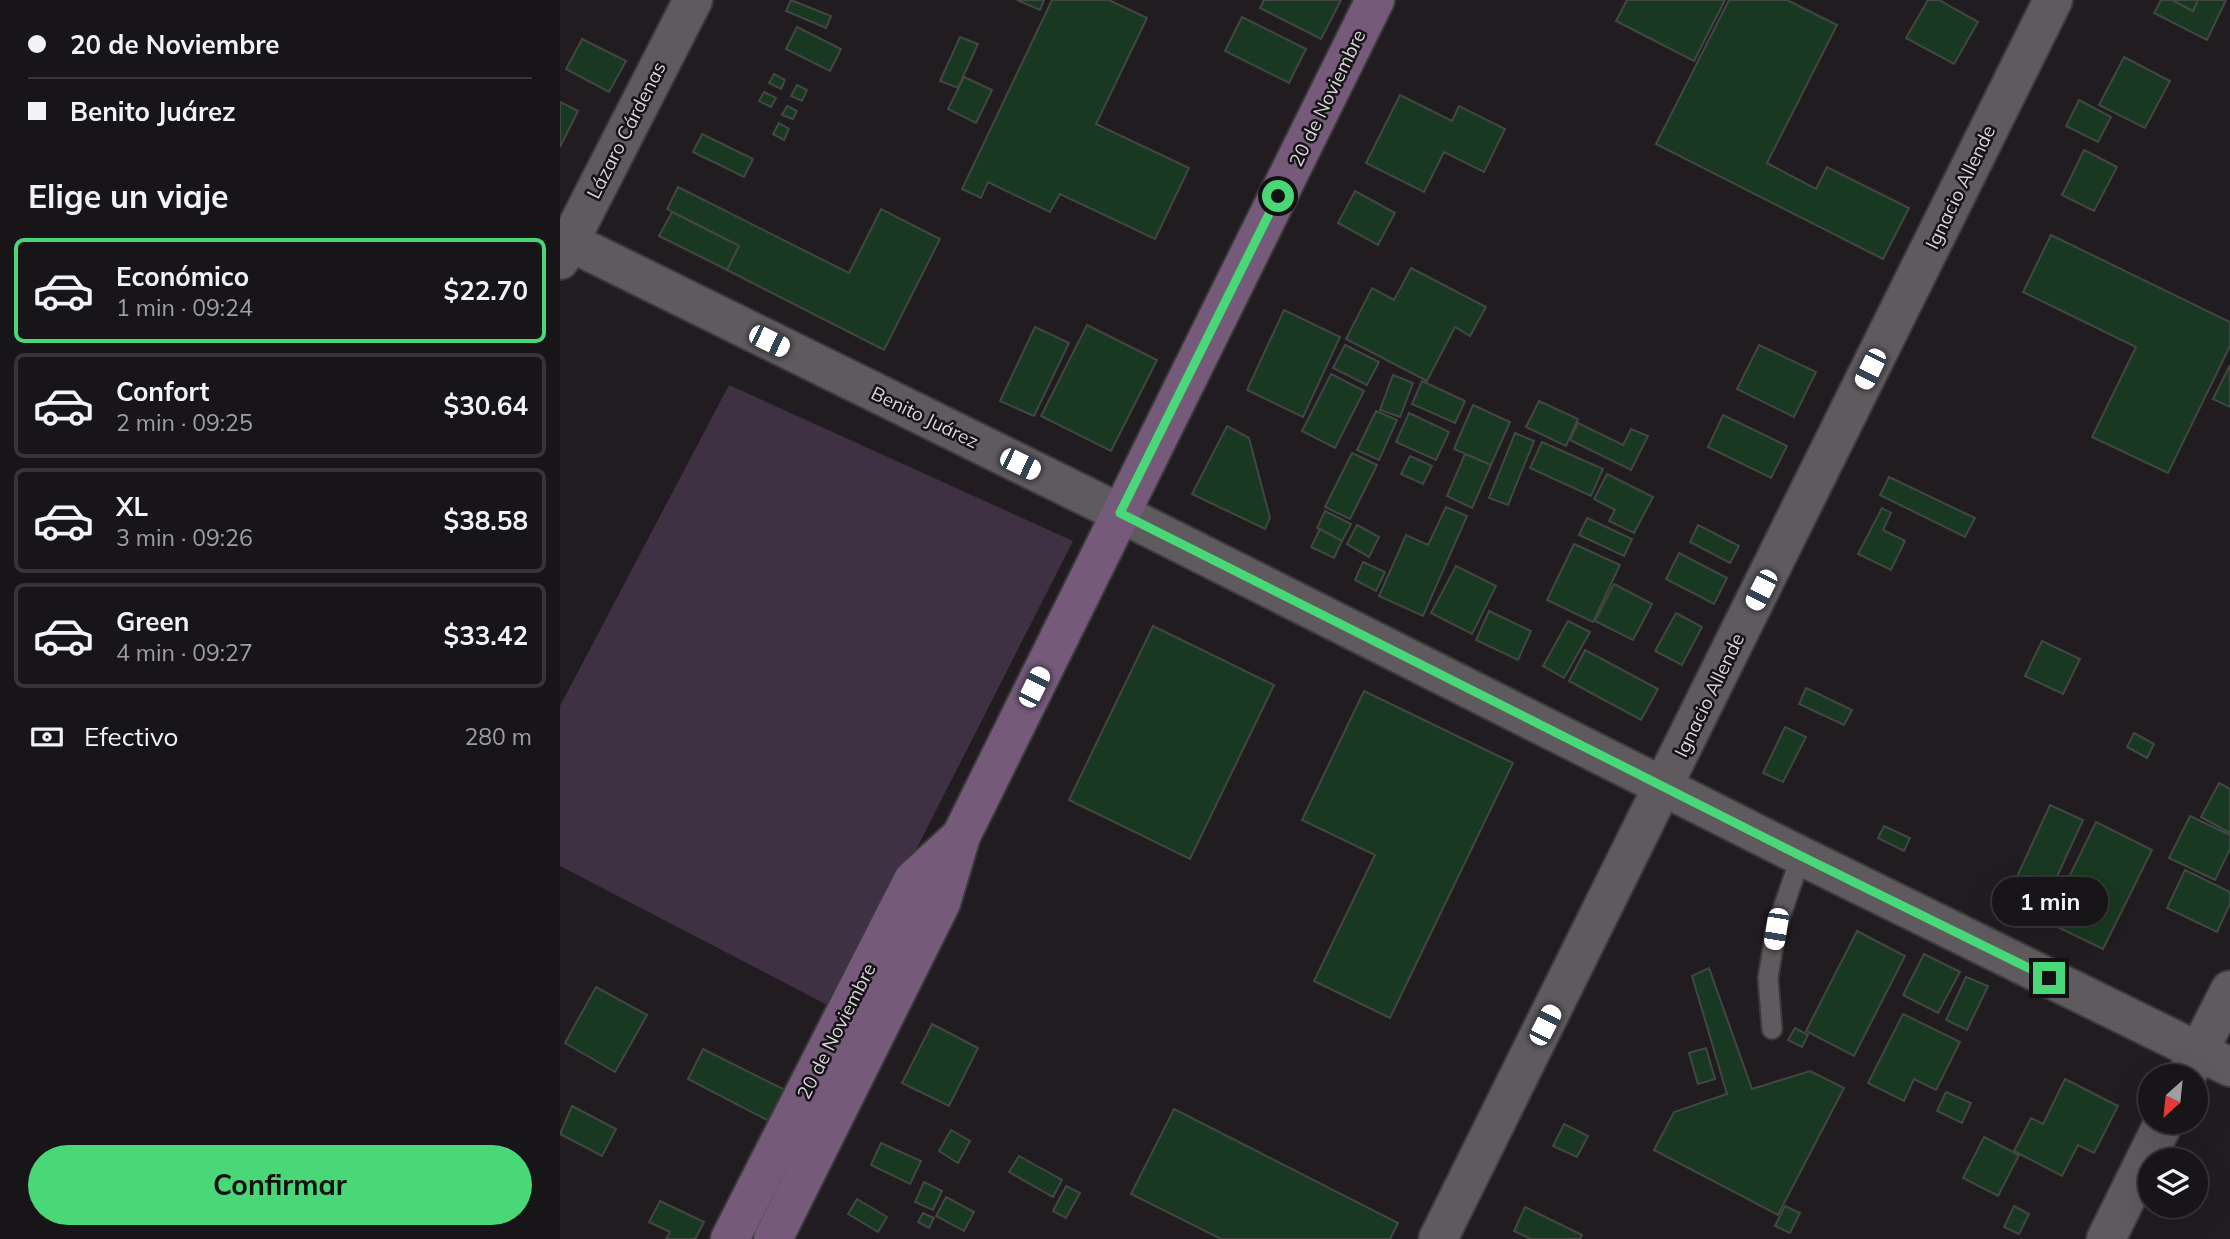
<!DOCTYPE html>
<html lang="es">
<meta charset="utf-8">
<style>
body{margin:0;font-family:Mulish,sans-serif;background:#211e21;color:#f1f3f6;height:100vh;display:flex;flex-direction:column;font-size:26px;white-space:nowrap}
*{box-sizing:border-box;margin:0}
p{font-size:23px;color:#9f9fa2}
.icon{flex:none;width:38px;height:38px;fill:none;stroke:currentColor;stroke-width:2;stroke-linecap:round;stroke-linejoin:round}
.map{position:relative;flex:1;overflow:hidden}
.panel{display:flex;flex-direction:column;background:#181518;width:560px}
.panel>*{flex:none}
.banner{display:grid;align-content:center;height:154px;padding:0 28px;background:#181518}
.needle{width:46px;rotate:207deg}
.fabs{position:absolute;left:1578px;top:1064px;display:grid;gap:14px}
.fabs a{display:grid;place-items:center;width:70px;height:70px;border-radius:50%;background:#181518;box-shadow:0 7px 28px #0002,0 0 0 2px #363437;font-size:35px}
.end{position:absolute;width:32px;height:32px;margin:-16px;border:9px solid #49d778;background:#111;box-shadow:0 0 0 4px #111}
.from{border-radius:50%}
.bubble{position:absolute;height:49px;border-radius:24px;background:#181518;box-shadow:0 7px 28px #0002,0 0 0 2px #363437;font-size:23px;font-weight:700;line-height:49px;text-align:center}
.car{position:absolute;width:21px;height:42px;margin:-21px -10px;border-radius:9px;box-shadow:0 0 5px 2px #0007;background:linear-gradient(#fff 24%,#345 0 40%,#fff 0 76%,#345 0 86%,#fff 0)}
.banner b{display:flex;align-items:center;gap:24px;height:66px;font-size:26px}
.banner b+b{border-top:2px solid #363437}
.banner i{width:18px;height:18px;background:#f1f3f6}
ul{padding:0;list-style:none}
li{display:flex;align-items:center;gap:21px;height:105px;margin:0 14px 10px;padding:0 14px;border:4px solid #363437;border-radius:10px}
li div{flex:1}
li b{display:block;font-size:26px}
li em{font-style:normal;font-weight:700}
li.current{border-color:#49d778}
li>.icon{width:63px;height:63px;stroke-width:1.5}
h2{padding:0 28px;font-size:32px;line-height:84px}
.pay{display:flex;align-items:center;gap:18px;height:77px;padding:0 28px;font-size:26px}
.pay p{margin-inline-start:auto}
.button{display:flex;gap:14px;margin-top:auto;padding:14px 28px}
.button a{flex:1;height:80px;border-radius:42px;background:#49d778;color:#111;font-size:28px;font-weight:700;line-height:80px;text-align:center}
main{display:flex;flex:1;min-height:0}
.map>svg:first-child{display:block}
.green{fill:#403043}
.building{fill:#183821;stroke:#424743;stroke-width:2}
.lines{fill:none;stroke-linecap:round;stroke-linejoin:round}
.service-casing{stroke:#3b393c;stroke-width:23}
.minor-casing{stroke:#3b393c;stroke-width:42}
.secondary-casing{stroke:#3b393c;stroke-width:42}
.service{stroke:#5e5a5e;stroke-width:19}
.minor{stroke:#5e5a5e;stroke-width:38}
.secondary{stroke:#755a7a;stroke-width:38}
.route{stroke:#49d778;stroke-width:9}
.labels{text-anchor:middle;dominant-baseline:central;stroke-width:5;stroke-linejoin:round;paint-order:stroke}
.street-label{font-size:19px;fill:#d9d7da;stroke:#161317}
</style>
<main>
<section class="panel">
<div class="banner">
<b><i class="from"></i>20 de Noviembre</b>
<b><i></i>Benito Juárez</b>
</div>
<h2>Elige un viaje</h2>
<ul>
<li class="current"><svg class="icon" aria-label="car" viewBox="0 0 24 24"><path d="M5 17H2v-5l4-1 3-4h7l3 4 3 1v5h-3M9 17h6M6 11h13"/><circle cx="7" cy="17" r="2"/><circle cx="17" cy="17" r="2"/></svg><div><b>Económico</b><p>1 min · 09:24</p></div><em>$22.70</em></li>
<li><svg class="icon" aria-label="car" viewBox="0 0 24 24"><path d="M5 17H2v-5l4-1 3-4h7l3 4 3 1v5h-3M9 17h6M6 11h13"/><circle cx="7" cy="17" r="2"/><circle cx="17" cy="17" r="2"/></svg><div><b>Confort</b><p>2 min · 09:25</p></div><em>$30.64</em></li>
<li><svg class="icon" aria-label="car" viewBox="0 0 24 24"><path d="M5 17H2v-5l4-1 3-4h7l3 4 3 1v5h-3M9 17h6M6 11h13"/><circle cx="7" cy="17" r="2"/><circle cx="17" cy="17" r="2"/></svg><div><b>XL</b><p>3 min · 09:26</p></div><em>$38.58</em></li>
<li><svg class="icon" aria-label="car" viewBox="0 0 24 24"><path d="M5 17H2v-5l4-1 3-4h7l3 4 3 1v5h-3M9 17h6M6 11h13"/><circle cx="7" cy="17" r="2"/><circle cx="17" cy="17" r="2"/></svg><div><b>Green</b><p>4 min · 09:27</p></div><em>$33.42</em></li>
</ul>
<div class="pay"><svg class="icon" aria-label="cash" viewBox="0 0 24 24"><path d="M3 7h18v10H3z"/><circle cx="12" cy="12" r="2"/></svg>Efectivo<p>280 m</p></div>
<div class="button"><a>Confirmar</a></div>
</section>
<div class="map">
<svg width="1670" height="1239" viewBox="0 0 1670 1239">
<rect width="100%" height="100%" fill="#201c20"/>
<path class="green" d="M 169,385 L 513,541 L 275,1009 L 0,866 L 0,706 Z"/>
<g class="building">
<path d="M 231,0 L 271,16 L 266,28 L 226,11 Z"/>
<path d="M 457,0 L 484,0 L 480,10 Z"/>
<path d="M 492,0 L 549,0 L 587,18 L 536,124 L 629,168 L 595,239 L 500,194 L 490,212 L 428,182 L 421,198 L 402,189 Z"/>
<path d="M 704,0 L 781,0 L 761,39 L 700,8 Z"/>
<path d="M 1067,0 L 1165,0 L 1134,61 L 1056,21 Z"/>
<path d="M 1169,0 L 1227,0 L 1277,25 L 1207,163 L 1256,189 L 1267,167 L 1349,208 L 1323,259 L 1096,144 Z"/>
<path d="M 1368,0 L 1379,0 L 1418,22 L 1394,64 L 1346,38 Z"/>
<path d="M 1601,0 L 1612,0 L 1633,11 L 1638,0 L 1666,0 L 1647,40 L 1594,13 Z"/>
<path d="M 1612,0 L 1638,0 L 1633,11 Z"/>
<path d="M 682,17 L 746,49 L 729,83 L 665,51 Z"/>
<path d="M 237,27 L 281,49 L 270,71 L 226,49 Z"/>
<path d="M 400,37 L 418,44 L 398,88 L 380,81 Z"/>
<path d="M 22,39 L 66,61 L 49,92 L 6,69 Z"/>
<path d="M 1564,57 L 1610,81 L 1585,128 L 1539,105 Z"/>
<path d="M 214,74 L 225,80 L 221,89 L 209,83 Z"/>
<path d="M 404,77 L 432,90 L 416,123 L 388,109 Z"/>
<path d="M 237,85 L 247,90 L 242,101 L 231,96 Z"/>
<path d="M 204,92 L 216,98 L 211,107 L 199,101 Z"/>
<path d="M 840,95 L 892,121 L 899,106 L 945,129 L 924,172 L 884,152 L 864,192 L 806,163 Z"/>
<path d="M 1519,100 L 1551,117 L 1538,142 L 1506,126 Z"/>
<path d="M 0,102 L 18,111 L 0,147 Z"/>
<path d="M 227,106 L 237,111 L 233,119 L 222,115 Z"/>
<path d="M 219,123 L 229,129 L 224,140 L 213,134 Z"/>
<path d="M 142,134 L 193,159 L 184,177 L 133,152 Z"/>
<path d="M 1524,150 L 1557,167 L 1534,211 L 1502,195 Z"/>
<path d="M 118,187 L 289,273 L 321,209 L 380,239 L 324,350 L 167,270 L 179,246 L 107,209 Z"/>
<path d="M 795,191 L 835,213 L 818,245 L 778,223 Z"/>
<path d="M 112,212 L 179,246 L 167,270 L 99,236 Z"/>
<path d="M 1491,235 L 1670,322 L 1670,346 L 1608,473 L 1532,437 L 1576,347 L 1463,292 Z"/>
<path d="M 851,268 L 926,307 L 910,336 L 895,327 L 867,381 L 786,339 L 812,288 L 834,300 Z"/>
<path d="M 724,310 L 780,337 L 743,417 L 687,390 Z"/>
<path d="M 527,325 L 597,360 L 551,451 L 481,416 Z"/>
<path d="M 475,327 L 509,343 L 474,416 L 440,401 Z"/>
<path d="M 785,345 L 819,362 L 807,385 L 773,368 Z"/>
<path d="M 1199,345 L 1256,372 L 1234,417 L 1177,389 Z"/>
<path d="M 1670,365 L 1670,407 L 1653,399 Z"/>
<path d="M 771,374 L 804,391 L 775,448 L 742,431 Z"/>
<path d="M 833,375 L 853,383 L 840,417 L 820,410 Z"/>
<path d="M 862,381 L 905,401 L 895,423 L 852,404 Z"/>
<path d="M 979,401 L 1018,419 L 1006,446 L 966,427 Z"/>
<path d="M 913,405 L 950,422 L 931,465 L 894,449 Z"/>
<path d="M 816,411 L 837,420 L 819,460 L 797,450 Z"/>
<path d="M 849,413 L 889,432 L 876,460 L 836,442 Z"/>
<path d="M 1163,415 L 1227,446 L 1211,478 L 1148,447 Z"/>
<path d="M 1018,423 L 1063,445 L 1071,429 L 1088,436 L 1071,470 L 1010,440 Z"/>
<path d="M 667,426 L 689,438 L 710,518 L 705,529 L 632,494 Z"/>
<path d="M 955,433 L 974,441 L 948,505 L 929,498 Z"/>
<path d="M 982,442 L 1043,469 L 1031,496 L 970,468 Z"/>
<path d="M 792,453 L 817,465 L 790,519 L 765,507 Z"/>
<path d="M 905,454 L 931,465 L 912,508 L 887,496 Z"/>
<path d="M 850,456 L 872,466 L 863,484 L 841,474 Z"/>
<path d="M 1047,474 L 1093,497 L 1074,533 L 1049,521 L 1055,510 L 1034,499 Z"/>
<path d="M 1329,477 L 1415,518 L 1405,537 L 1320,495 Z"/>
<path d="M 886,507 L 907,516 L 863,616 L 819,596 L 846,535 L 868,545 Z"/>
<path d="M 1322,508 L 1331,513 L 1323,530 L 1345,541 L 1331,570 L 1298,554 Z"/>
<path d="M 765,511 L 791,524 L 782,541 L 757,528 Z"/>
<path d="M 1027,518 L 1072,539 L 1064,556 L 1019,535 Z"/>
<path d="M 797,525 L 819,537 L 809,557 L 787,544 Z"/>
<path d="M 1138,525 L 1179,546 L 1170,563 L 1130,542 Z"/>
<path d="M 760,529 L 782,541 L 774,558 L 751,547 Z"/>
<path d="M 1014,544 L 1060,565 L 1033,622 L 987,600 Z"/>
<path d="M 1119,553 L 1167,578 L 1154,604 L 1106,579 Z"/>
<path d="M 803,562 L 825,572 L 816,591 L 795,580 Z"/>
<path d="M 896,566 L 936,586 L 912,634 L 871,613 Z"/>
<path d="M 1054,584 L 1092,604 L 1073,640 L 1035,621 Z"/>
<path d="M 929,611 L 971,631 L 958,660 L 916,640 Z"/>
<path d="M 1116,613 L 1142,627 L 1122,665 L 1095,651 Z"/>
<path d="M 1008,621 L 1030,632 L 1004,678 L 983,666 Z"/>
<path d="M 593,626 L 714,685 L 630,859 L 509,800 Z"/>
<path d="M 1482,641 L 1520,659 L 1503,694 L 1465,676 Z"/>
<path d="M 1025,650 L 1098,689 L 1081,720 L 1009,681 Z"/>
<path d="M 1246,688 L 1292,710 L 1284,725 L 1239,704 Z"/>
<path d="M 804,691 L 953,763 L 830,1018 L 754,981 L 815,855 L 742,820 Z"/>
<path d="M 1225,727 L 1246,737 L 1223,782 L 1203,773 Z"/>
<path d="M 1574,733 L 1594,744 L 1587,758 L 1567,747 Z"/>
<path d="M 1659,783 L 1670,789 L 1670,833 L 1641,817 Z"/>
<path d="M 1490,805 L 1523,820 L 1483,907 L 1450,892 Z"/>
<path d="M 1630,816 L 1670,835 L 1670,849 L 1655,880 L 1609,858 Z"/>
<path d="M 1536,822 L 1592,850 L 1543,949 L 1487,922 Z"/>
<path d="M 1324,826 L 1350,838 L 1344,851 L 1318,838 Z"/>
<path d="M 1625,870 L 1670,892 L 1670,904 L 1657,932 L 1607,908 Z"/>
<path d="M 1297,931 L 1345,956 L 1294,1056 L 1246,1031 Z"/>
<path d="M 1364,954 L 1400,972 L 1378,1013 L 1343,995 Z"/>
<path d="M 1149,968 L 1192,1089 L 1250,1071 L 1284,1088 L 1218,1215 L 1094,1150 L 1114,1112 L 1167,1094 L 1132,976 Z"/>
<path d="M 1406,977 L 1428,986 L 1407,1030 L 1386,1020 Z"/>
<path d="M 36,987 L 87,1015 L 55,1072 L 5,1043 Z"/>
<path d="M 1343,1014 L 1400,1042 L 1376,1090 L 1354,1079 L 1344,1101 L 1308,1083 Z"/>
<path d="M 372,1024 L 418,1048 L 389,1106 L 342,1083 Z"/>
<path d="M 1235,1028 L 1248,1035 L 1242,1047 L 1228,1040 Z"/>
<path d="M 1146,1048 L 1155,1079 L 1138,1084 L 1129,1053 Z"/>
<path d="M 143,1049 L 225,1090 L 209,1121 L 128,1079 Z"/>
<path d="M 1505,1079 L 1558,1106 L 1534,1153 L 1518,1145 L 1502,1176 L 1454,1151 L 1471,1118 L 1483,1124 Z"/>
<path d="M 1386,1092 L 1411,1103 L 1402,1123 L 1377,1111 Z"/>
<path d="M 12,1106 L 56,1129 L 42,1156 L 0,1134 Z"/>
<path d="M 614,1109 L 838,1223 L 830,1239 L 661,1239 L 571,1194 Z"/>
<path d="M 1004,1124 L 1028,1136 L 1017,1157 L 993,1146 Z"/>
<path d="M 391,1130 L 410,1141 L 398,1163 L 379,1151 Z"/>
<path d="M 1424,1137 L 1459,1155 L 1438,1196 L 1403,1178 Z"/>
<path d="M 321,1143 L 361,1161 L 350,1184 L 311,1165 Z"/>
<path d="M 459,1156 L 502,1180 L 493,1197 L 449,1172 Z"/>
<path d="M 364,1182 L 382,1191 L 373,1210 L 355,1202 Z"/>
<path d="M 506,1186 L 520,1193 L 506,1218 L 493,1211 Z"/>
<path d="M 386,1197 L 414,1212 L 404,1231 L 376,1216 Z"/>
<path d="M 297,1199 L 327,1217 L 318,1232 L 288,1214 Z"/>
<path d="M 100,1201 L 144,1222 L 135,1239 L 106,1239 L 110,1232 L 89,1222 Z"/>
<path d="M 1225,1206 L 1240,1213 L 1230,1233 L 1215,1226 Z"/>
<path d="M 1454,1206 L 1469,1214 L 1459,1234 L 1444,1227 Z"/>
<path d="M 965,1207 L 1022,1235 L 1020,1239 L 971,1239 L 954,1231 Z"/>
<path d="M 363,1213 L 374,1218 L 369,1228 L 358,1222 Z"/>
</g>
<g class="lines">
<g class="service-casing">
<path id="service" d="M 1212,1029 L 1208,978 L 1216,929 L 1241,856"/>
</g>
<g class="minor-casing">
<g id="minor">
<path d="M 0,237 L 560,513 L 1241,856 L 1670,1067"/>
<path d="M 0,260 L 133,0"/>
<path d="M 1626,1076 L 1670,990"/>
<path d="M 878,1239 L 1493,0"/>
<path d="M 1546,1239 L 1604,1122"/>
</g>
</g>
<g class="secondary-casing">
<g id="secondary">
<path d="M 170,1239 L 353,880 L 399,838"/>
<path d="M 213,1239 L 381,903 L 401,836 L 815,0"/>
</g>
</g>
<use href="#service" class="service"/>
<use href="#minor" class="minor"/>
<use href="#secondary" class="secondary"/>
</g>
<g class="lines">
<path class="route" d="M 718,196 L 560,513 L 1241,856 L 1489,978"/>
</g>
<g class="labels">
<g class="street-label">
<text transform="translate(767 98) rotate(-64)">20 de Noviembre</text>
<text transform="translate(66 130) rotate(-63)">Lázaro Cárdenas</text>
<text transform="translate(1400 187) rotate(-64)">Ignacio Allende</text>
<text transform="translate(365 417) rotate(26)">Benito Juárez</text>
<text transform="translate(1149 695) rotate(-64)">Ignacio Allende</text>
<text transform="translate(276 1031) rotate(-63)">20 de Noviembre</text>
</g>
</g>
</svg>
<div class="fabs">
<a><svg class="needle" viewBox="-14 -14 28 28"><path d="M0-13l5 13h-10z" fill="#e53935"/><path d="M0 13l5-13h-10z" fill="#9f9fa2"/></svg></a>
<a><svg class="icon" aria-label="layers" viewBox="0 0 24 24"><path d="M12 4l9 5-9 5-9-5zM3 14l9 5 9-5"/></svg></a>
</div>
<i class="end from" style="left:718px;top:196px"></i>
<i class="end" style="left:1489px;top:978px"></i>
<div class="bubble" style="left:1432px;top:877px;width:116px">1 min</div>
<i class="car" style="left:209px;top:341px;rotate:116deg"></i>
<i class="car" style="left:1310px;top:369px;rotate:206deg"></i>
<i class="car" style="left:460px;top:464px;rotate:116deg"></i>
<i class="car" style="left:1201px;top:590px;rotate:207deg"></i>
<i class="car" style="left:474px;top:687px;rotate:26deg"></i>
<i class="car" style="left:1216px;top:929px;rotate:189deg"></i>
<i class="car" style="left:985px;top:1025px;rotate:27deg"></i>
</div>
</main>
